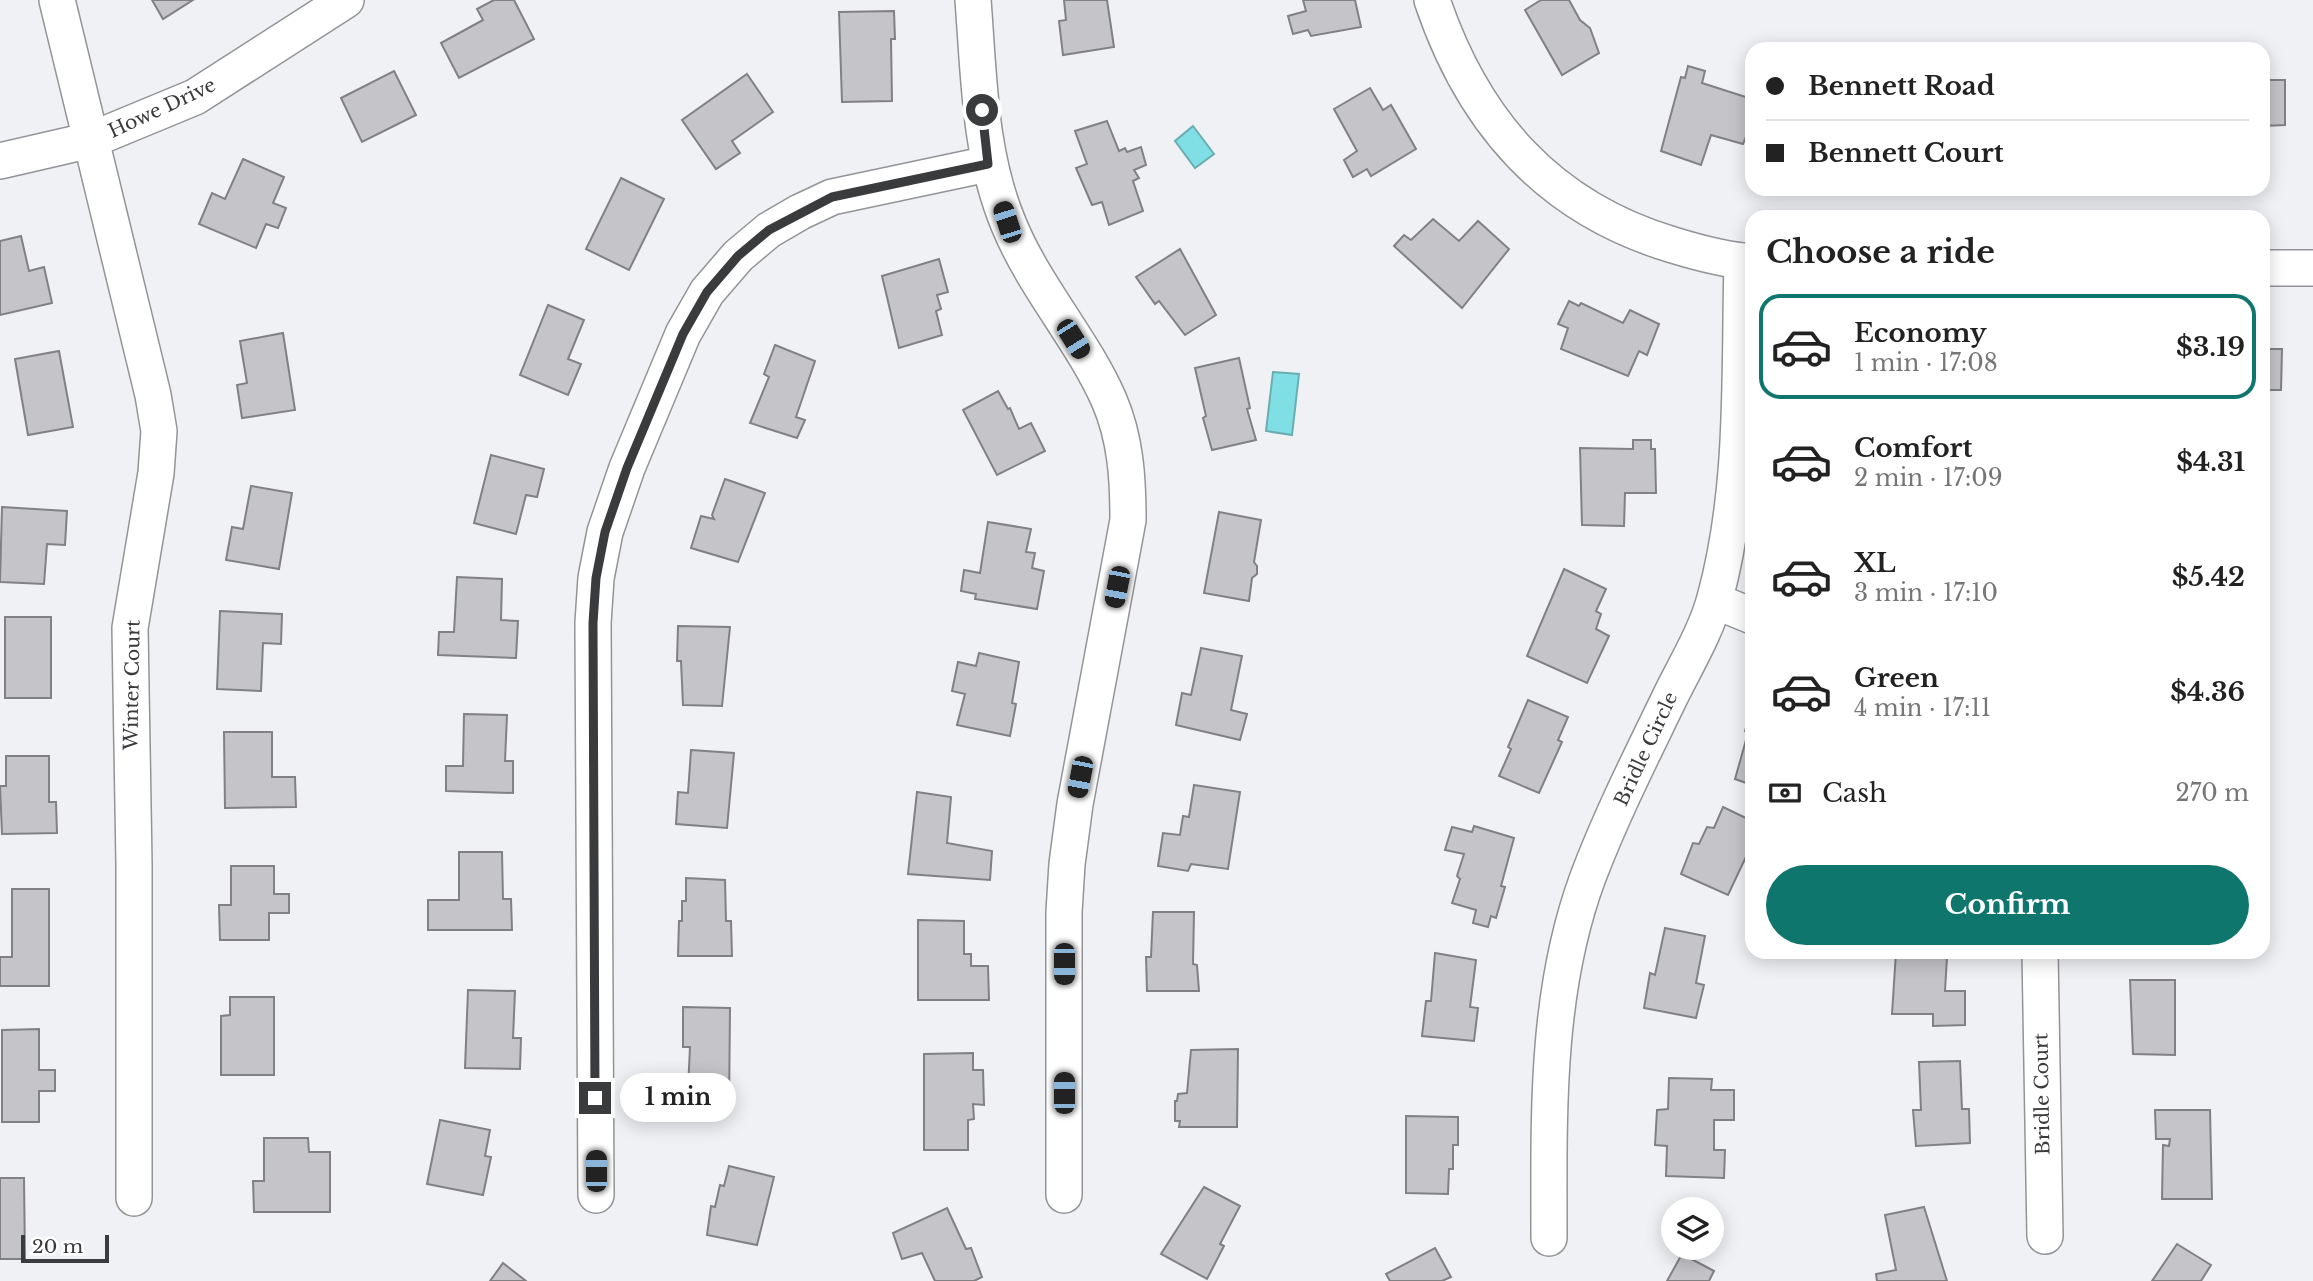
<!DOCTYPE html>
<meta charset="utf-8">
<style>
body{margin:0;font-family:"Libre Baskerville",serif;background:#f6f6f6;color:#222;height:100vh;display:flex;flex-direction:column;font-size:26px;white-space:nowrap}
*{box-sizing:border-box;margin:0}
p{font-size:23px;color:#767676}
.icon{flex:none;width:38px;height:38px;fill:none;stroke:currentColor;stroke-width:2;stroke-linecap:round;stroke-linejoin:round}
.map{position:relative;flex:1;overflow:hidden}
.side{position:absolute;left:1745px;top:210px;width:525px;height:749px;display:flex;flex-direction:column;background:#fff;border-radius:21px;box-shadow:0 4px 18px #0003}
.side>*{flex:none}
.guide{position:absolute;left:1745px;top:42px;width:525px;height:154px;border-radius:21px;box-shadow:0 4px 18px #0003;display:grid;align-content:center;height:154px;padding:0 21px;background:#fff}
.fabs{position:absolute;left:1661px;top:1197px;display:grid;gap:14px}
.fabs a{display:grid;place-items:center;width:63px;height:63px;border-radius:50%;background:#fff;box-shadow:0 4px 18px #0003;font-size:35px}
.scale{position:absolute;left:21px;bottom:18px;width:88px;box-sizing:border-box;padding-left:7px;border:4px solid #3a3b3d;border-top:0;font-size:19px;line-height:24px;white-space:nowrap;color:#3a3b3d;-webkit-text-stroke:5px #fff;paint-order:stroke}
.end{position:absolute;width:32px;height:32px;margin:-16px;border:9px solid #3a3b3d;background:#fff;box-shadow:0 0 0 4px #fff}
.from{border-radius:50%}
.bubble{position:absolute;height:49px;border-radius:24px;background:#fff;box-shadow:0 4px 18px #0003;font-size:23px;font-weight:700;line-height:49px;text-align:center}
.car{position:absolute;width:21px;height:42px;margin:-21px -10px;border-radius:9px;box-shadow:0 0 5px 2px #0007;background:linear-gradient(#222 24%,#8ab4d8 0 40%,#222 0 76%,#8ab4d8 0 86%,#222 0)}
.guide b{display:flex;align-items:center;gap:24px;height:66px;font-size:26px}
.guide b+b{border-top:2px solid #e0e0e0}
.guide i{width:18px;height:18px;background:#222}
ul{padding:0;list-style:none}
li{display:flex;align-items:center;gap:21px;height:105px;margin:0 14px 10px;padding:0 7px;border:4px solid transparent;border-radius:21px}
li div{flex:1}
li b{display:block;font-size:26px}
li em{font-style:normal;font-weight:700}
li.current{border-color:#0f766e}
li>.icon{width:63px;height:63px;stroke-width:1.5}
h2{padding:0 21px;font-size:32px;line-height:84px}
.pay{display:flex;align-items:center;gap:18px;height:77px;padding:0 21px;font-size:26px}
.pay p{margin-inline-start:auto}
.action{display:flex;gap:14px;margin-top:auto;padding:14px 21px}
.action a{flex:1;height:80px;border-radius:42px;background:#0f766e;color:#fff;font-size:28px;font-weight:700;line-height:80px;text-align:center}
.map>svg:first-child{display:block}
.water{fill:#7fdfe4;stroke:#6aaeb2;stroke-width:2}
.building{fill:#c5c5c9;stroke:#818184;stroke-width:2}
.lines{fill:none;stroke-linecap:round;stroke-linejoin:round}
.street-casing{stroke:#939498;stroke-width:38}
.street{stroke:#fff;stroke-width:35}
.route{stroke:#3a3b3d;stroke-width:9}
.labels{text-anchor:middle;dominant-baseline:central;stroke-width:5;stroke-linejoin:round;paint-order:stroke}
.street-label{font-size:19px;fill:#3a3b3d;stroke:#fff}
</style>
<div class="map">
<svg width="2313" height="1281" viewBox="0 0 2313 1281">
<rect width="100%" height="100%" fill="#eff1f4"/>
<g class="water">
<path d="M 1193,126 L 1214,154 L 1195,168 L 1175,141 Z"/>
<path d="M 1273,372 L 1299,374 L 1292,435 L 1266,431 Z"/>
</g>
<g class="building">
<path d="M 152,0 L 193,0 L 163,19 Z"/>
<path d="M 494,0 L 514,0 L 534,39 L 459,78 L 441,43 L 483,20 L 477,9 Z"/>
<path d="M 1064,0 L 1107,0 L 1114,47 L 1063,55 L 1059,21 L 1066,20 Z"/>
<path d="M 1303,0 L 1355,0 L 1361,27 L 1311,36 L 1308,30 L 1293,34 L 1288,16 L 1306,11 Z"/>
<path d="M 1541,0 L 1569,0 L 1580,20 L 1590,28 L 1599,53 L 1562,75 L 1525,10 Z"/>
<path d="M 894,11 L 895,39 L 891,39 L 892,101 L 842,102 L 839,12 Z"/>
<path d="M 1688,66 L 1705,71 L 1702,83 L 1752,99 L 1752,123 L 1743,144 L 1711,135 L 1701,165 L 1661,151 L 1681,77 L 1685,78 Z"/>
<path d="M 394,71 L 416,115 L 362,142 L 341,98 Z"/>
<path d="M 747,74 L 773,112 L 732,141 L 740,153 L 716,169 L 682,120 Z"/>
<path d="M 2263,80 L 2285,80 L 2285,125 L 2263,126 Z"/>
<path d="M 1370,88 L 1383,110 L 1391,105 L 1416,149 L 1371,176 L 1367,169 L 1353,177 L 1344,160 L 1357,151 L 1334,109 Z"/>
<path d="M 1107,121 L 1119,151 L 1125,148 L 1127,152 L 1141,147 L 1146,165 L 1134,170 L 1139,178 L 1133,181 L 1143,211 L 1109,225 L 1102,202 L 1092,205 L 1076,168 L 1087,164 L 1075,131 Z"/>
<path d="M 243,159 L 284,177 L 273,203 L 286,208 L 278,228 L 266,224 L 256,248 L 199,224 L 212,193 L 225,199 Z"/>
<path d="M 621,178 L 664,199 L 629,270 L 586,249 Z"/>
<path d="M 1433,219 L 1459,241 L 1478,221 L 1509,249 L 1462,308 L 1394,246 L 1404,235 L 1411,240 Z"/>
<path d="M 21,236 L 29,271 L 44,267 L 52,303 L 0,315 L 0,241 Z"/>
<path d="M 1180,249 L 1216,315 L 1185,335 L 1159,301 L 1155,304 L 1136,277 Z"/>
<path d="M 939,259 L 948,292 L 937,295 L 941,309 L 936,311 L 942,335 L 899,348 L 882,276 Z"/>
<path d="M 1569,301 L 1579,306 L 1581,303 L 1623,323 L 1630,310 L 1659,324 L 1647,355 L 1639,351 L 1628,376 L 1561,349 L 1568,328 L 1558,324 Z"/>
<path d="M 548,305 L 584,320 L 568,359 L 581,364 L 568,395 L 520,375 Z"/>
<path d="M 283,333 L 295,410 L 242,418 L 237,385 L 247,383 L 240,341 Z"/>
<path d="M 775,345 L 815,361 L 796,417 L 805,420 L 797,438 L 750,423 L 769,377 L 764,374 Z"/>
<path d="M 2263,349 L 2282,349 L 2281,390 L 2263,390 Z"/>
<path d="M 59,351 L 73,427 L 28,435 L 15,359 Z"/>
<path d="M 1239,358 L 1250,408 L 1247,409 L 1256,440 L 1212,450 L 1203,418 L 1206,416 L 1195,368 Z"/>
<path d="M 998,391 L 1008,409 L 1010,408 L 1019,429 L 1031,423 L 1045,451 L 997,475 L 963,410 Z"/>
<path d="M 1633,440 L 1651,440 L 1651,449 L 1655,449 L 1656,493 L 1625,493 L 1624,526 L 1582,525 L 1580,448 L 1633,449 Z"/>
<path d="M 491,455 L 544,469 L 537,497 L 526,495 L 516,534 L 474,523 Z"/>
<path d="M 725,479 L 765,493 L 738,562 L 691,548 L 701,516 L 714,519 L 712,515 Z"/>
<path d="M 251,486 L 292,493 L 279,569 L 226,560 L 232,527 L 243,529 Z"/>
<path d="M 2,507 L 67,511 L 65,545 L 47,544 L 44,584 L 0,582 Z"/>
<path d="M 1219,512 L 1261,520 L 1254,562 L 1257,566 L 1257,574 L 1252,578 L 1249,601 L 1204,593 Z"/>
<path d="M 988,522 L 1031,529 L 1026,552 L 1035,553 L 1032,568 L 1044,571 L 1037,609 L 975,599 L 976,594 L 961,591 L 964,570 L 980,573 Z"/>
<path d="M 1564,569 L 1606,589 L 1596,611 L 1601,614 L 1596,629 L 1609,636 L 1587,683 L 1527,656 Z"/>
<path d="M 457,577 L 502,579 L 501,620 L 518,621 L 516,658 L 438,655 L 439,632 L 454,632 Z"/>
<path d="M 220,611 L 282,614 L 281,644 L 263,643 L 261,691 L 217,689 Z"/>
<rect x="5" y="617" width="46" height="81"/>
<path d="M 678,626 L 730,627 L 722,706 L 683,705 L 681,661 L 677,661 Z"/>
<path d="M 1201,648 L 1242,656 L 1231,710 L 1247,714 L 1240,740 L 1176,725 L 1182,693 L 1191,695 Z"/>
<path d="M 979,653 L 1019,662 L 1012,703 L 1016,704 L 1010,736 L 957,725 L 965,694 L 952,691 L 958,662 L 976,666 Z"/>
<path d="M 1528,700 L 1568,717 L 1558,740 L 1562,742 L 1539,793 L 1499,776 L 1511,749 L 1508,747 Z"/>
<path d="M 1752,709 L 1752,785 L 1735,779 L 1748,733 L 1745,731 Z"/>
<path d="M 464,714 L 507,715 L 505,761 L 513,761 L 513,793 L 446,791 L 446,766 L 463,766 Z"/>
<path d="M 224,732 L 272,732 L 272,777 L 295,777 L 296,807 L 225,808 Z"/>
<path d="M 691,750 L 734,753 L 727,828 L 676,824 L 678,792 L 688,793 Z"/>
<path d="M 6,756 L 49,756 L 49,802 L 56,802 L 57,833 L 2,834 L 0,786 L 6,786 Z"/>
<path d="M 1194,785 L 1240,792 L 1228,869 L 1191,864 L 1188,871 L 1158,866 L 1163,833 L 1180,835 L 1183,816 L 1189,817 Z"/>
<path d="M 917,792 L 951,797 L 947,843 L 992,851 L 990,880 L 908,874 Z"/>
<path d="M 1723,807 L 1752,821 L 1752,844 L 1728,895 L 1681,874 L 1693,843 L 1699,844 L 1707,827 L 1714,828 Z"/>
<path d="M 1474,826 L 1514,838 L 1501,886 L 1505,887 L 1496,918 L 1491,916 L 1488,927 L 1473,923 L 1476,910 L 1452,903 L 1460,879 L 1457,876 L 1464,854 L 1445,850 L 1452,827 L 1472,832 Z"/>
<path d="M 459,852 L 502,852 L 503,899 L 511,899 L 512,930 L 428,930 L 428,900 L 459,900 Z"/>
<path d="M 231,866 L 274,866 L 274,894 L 289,894 L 289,913 L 269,913 L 269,940 L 220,940 L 219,905 L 231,905 Z"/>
<path d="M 686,878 L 725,880 L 726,921 L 731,921 L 732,956 L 678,956 L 679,921 L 682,921 L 682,901 L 686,901 Z"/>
<path d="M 12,889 L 49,889 L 49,986 L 0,986 L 0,957 L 12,957 Z"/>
<path d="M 1153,912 L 1194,912 L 1193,964 L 1197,965 L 1199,991 L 1147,991 L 1146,957 L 1151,957 Z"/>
<path d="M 918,920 L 964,921 L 964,954 L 971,954 L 971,966 L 988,966 L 989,1000 L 918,1000 Z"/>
<path d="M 1665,928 L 1705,936 L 1696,983 L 1704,985 L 1696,1018 L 1644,1008 L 1650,973 L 1655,975 Z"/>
<path d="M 1896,952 L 1943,952 L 1943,956 L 1947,957 L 1945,991 L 1965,991 L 1965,1025 L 1933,1026 L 1933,1014 L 1892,1014 Z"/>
<path d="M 1435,953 L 1476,960 L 1470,1007 L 1478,1008 L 1474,1041 L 1422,1036 L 1426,1001 L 1431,1001 Z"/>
<path d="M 2130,980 L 2175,980 L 2175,1055 L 2133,1054 Z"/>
<path d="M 468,990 L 515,991 L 513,1038 L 521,1038 L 520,1069 L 465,1068 Z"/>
<path d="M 230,997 L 274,997 L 274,1075 L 221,1075 L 221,1016 L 230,1015 Z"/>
<path d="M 683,1007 L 730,1008 L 729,1110 L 687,1110 L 690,1047 L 683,1047 Z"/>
<path d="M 39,1029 L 39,1070 L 55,1070 L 55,1091 L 39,1091 L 39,1122 L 2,1122 L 2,1030 Z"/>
<path d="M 1238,1049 L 1237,1127 L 1179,1127 L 1180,1121 L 1175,1121 L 1175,1101 L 1177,1101 L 1178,1094 L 1187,1093 L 1191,1050 Z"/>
<path d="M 973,1053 L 973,1070 L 983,1070 L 984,1105 L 973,1104 L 974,1119 L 968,1120 L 968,1150 L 924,1150 L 924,1054 Z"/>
<path d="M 1960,1061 L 1962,1109 L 1969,1109 L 1970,1143 L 1916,1146 L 1913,1110 L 1921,1110 L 1919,1062 Z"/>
<path d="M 1669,1078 L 1712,1079 L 1711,1090 L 1734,1090 L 1734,1120 L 1714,1120 L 1714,1150 L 1725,1150 L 1724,1178 L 1666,1176 L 1667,1146 L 1655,1145 L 1657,1110 L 1668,1109 Z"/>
<path d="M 2155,1110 L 2210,1110 L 2212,1199 L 2162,1199 L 2163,1145 L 2169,1146 L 2170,1139 L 2156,1139 Z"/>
<path d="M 1406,1116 L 1458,1117 L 1458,1145 L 1453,1145 L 1453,1169 L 1449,1169 L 1448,1194 L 1406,1193 Z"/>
<path d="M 440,1120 L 490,1130 L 485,1156 L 491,1157 L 483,1195 L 427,1184 Z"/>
<path d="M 264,1138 L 308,1138 L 309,1152 L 330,1152 L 330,1212 L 254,1212 L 253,1181 L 264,1181 Z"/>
<path d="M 729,1166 L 774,1177 L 757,1245 L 707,1235 L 711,1206 L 715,1207 L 720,1185 L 724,1186 Z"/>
<path d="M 0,1178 L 24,1178 L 25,1259 L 0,1259 Z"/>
<path d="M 1204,1187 L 1240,1206 L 1220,1244 L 1224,1246 L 1207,1279 L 1161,1254 Z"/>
<path d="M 1924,1207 L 1947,1281 L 1877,1281 L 1876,1274 L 1896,1270 L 1885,1215 Z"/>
<path d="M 947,1208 L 966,1249 L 971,1248 L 982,1277 L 974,1281 L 935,1281 L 922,1253 L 902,1259 L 893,1233 Z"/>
<path d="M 2177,1244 L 2211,1265 L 2201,1281 L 2152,1281 Z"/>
<path d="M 1435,1248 L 1451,1277 L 1442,1281 L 1390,1281 L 1386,1274 Z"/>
<path d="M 1682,1254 L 1714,1271 L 1709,1281 L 1667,1281 Z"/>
<path d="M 503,1263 L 526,1281 L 490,1281 Z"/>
</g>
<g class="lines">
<g class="street-casing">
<g id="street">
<path d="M 57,0 L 153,395 L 159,431 L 156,473 L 130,628 L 134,864 L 134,1198"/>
<path d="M 973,0 C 979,76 979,154 1009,225 C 1035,288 1082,339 1109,400 C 1126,439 1128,480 1128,520 L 1075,804 L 1067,864 L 1064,912 L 1064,1195"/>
<path d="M 1432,0 C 1473,122 1548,208 1673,245 C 1699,253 1725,260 1752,262"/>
<path d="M 0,161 L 91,140 L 195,97 L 346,0"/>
<path d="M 2263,268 L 2313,268"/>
<path d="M 1715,601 L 1752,616"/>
<path d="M 2040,952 L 2045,1236"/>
<path d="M 596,1195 L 593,623 L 596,578 L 605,532 L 627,468 L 683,334 L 707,292 L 738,256 L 769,230 L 800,212 L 832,197 L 988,164"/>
<path d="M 1549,1238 C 1549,1116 1545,993 1588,877 C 1611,816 1641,757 1669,699 C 1685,666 1706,632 1715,598 C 1745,488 1739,374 1742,261"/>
</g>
</g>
<use href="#street" class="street"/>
</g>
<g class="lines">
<path class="route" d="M 595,1098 L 593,623 L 596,578 L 605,532 L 627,468 L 683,334 L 707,292 L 738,256 L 769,230 L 832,197 L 988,164 L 982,110"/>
</g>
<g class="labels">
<g class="street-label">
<text transform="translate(162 108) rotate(-25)">Howe Drive</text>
<text transform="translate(132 685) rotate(-89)">Winter Court</text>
<text transform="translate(1646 749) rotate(-65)">Bridle Circle</text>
<text transform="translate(2042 1094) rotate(-91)">Bridle Court</text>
</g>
</g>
</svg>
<div class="fabs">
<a><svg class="icon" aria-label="layers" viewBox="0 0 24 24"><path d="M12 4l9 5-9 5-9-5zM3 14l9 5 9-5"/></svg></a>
</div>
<div class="scale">20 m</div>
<i class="end from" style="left:982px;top:110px"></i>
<i class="end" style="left:595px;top:1098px"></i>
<div class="bubble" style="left:620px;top:1073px;width:116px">1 min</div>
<i class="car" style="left:1007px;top:222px;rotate:342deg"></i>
<i class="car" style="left:1073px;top:339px;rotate:148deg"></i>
<i class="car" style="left:1117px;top:587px;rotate:191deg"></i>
<i class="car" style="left:1080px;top:777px;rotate:191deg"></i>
<i class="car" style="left:1064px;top:964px;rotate:180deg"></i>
<i class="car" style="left:1064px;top:1093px;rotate:0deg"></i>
<i class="car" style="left:596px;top:1171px;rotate:0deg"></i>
<div class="guide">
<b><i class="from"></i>Bennett Road</b>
<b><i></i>Bennett Court</b>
</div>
<section class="side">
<h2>Choose a ride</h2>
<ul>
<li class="current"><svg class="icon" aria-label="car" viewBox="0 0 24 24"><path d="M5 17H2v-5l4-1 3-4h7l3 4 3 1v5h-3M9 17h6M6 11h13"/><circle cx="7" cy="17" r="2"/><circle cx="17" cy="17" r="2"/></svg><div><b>Economy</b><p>1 min · 17:08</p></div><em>$3.19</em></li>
<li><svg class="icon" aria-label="car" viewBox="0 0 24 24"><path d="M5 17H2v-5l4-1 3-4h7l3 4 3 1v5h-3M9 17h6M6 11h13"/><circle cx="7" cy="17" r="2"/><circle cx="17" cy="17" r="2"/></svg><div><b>Comfort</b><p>2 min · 17:09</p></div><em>$4.31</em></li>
<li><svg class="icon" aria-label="car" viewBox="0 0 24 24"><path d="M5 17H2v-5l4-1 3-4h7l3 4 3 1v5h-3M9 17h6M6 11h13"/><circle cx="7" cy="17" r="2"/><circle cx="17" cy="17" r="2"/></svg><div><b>XL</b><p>3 min · 17:10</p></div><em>$5.42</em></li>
<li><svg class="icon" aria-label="car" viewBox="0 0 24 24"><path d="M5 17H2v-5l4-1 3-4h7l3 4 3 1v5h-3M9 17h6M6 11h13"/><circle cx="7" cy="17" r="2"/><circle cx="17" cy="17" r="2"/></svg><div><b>Green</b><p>4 min · 17:11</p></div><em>$4.36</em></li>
</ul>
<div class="pay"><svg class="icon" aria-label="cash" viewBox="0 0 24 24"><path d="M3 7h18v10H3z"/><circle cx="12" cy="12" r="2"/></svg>Cash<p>270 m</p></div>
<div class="action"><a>Confirm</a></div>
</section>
</div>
